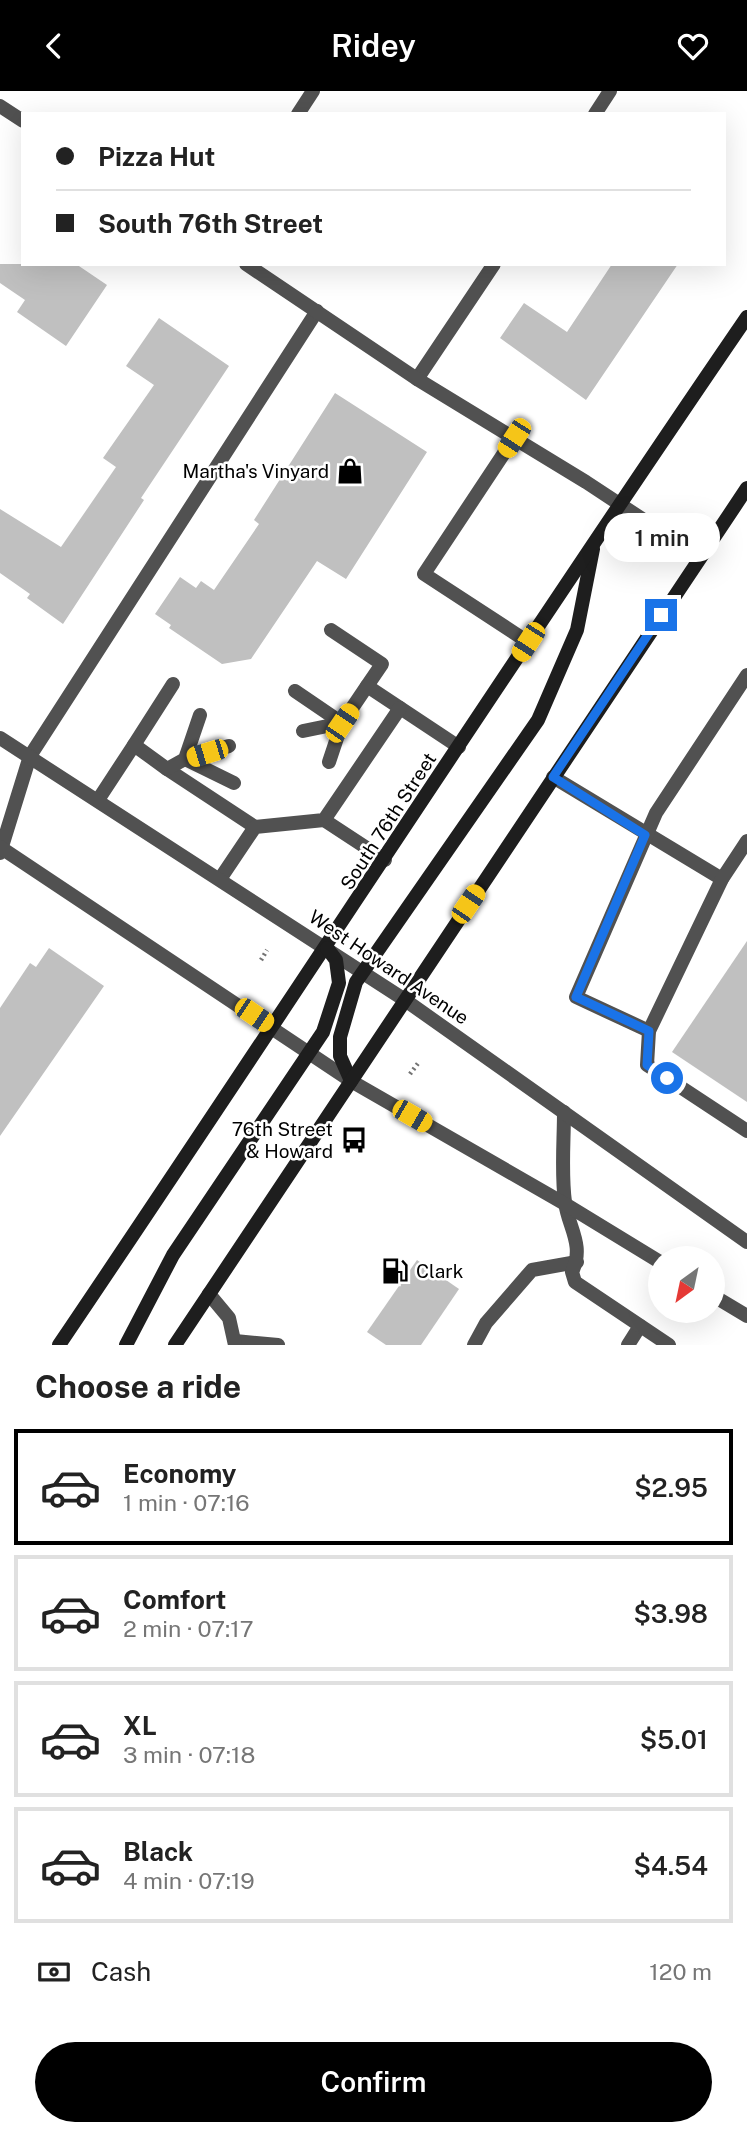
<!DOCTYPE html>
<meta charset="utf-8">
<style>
body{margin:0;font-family:"Public Sans",sans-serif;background:#f6f6f6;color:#222;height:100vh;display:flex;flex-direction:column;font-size:26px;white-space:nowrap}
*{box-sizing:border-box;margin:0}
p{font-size:23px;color:#767676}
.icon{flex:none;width:38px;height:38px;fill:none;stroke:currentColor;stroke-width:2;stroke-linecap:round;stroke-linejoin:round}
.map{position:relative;height:1254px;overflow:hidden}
.panel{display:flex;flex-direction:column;background:#fff;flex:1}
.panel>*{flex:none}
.hud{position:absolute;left:21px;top:21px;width:705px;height:154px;border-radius:0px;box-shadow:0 7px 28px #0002;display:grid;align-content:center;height:154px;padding:0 35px;background:#fff}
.needle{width:46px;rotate:213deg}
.controls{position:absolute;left:648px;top:1155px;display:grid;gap:14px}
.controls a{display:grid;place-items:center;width:77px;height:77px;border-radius:50%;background:#fff;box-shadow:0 7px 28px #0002;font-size:35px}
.end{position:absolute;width:32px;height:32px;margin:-16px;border:9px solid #1a73e8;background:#fff;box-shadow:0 0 0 4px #fff}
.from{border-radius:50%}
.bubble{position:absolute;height:49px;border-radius:24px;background:#fff;box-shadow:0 7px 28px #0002;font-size:23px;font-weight:600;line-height:49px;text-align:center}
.car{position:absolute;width:21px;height:42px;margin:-21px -10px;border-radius:9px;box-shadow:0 0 5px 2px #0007;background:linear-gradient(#f5c518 24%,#345 0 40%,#f5c518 0 76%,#345 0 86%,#f5c518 0)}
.hud b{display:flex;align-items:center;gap:24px;height:66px;font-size:26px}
.hud b+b{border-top:2px solid #e0e0e0}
.hud i{width:18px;height:18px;background:#222}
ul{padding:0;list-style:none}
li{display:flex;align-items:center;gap:21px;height:116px;margin:0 14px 10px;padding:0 21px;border:4px solid #e0e0e0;border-radius:0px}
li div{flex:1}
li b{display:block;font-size:26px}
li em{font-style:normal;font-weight:600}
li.on{border-color:#000}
li>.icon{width:63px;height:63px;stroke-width:1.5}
h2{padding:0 35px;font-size:32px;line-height:84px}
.pay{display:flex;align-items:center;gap:18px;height:77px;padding:0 35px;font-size:26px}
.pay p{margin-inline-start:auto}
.primary-button{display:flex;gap:14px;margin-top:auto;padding:14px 35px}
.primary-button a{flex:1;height:80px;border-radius:42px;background:#000;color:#fff;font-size:28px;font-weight:600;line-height:80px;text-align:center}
header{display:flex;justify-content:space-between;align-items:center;height:91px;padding:0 35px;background:#000;color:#fff;font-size:32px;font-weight:600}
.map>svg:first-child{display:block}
.building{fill:#c0c0c0}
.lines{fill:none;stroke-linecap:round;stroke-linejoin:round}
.path{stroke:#737373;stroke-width:4.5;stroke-dasharray:2 3.5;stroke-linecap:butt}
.service{stroke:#515151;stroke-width:14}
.minor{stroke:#515151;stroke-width:14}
.tertiary{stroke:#515151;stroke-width:14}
.secondary{stroke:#1e1e1e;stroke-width:14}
.route{stroke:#1a73e8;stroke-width:9}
.labels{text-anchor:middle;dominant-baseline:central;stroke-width:5;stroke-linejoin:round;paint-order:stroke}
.poi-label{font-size:19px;fill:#000;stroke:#fff;text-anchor:end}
.street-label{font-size:19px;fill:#000;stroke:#fff}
</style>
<header><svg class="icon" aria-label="back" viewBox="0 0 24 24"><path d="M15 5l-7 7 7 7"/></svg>Ridey<svg class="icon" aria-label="heart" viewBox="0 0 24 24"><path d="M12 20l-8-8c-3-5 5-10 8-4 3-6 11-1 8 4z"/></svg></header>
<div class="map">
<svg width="747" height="1254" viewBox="0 0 747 1254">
<rect width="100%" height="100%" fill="#fff"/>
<g class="building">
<path d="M 0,173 L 76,173 L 107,194 L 66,255 L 17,221 L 25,209 L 0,192 Z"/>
<path d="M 612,173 L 678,173 L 586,309 L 500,247 L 524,212 L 567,241 Z"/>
<path d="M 159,227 L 229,275 L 141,407 L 144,409 L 63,533 L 27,507 L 30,503 L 0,482 L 0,418 L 61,456 L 116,376 L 103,367 L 154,294 L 126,275 Z"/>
<path d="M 335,302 L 427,361 L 346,488 L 317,470 L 251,568 L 222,573 L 169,537 L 171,534 L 155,523 L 180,486 L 196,497 L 201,490 L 214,499 L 259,433 L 254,429 Z"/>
<path d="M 747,850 L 747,1011 L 672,961 Z"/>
<path d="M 49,857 L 104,895 L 0,1045 L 0,917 L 30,872 L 36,876 Z"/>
<path d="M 417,1169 L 459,1198 L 421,1254 L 386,1254 L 367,1241 Z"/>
</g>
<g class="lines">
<g class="path">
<path d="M 261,869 L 267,859"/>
<path d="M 410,983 L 419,971"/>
</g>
<g class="service">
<path d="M 595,23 L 610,0"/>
<path d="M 417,288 L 494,173"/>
<path d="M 514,347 L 424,483 L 528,551"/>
<path d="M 331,539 L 382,573 L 367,595"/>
<path d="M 295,600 L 342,632 L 303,640"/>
<path d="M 134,654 L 173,593"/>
<path d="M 229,655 L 185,668 L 234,692"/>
<path d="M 30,665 L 317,220"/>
<path d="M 329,671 L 342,632 L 367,595 L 459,656"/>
<path d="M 167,678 L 255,736"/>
<path d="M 553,686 L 722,788"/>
<path d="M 98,709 L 134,654 L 167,678 L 185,668 L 200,624"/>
<path d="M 324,729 L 385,769"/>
<path d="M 747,750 L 722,788 L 649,940 L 647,974 L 747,1040"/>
<path d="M 220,788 L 255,736 L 324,729 L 400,617"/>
<path d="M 649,940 L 576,906 L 656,722 L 747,584"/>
<path d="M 235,1250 L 278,1254"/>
<path d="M 474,1254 L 486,1232 L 532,1179 L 577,1171"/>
<path d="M 628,1254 L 640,1235"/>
</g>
<g class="minor">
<path d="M 0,15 L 23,30"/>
<path d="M 298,23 L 313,0"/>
<path d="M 246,173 L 417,288 L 586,391 L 700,466"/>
<path d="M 0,762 L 30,665"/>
<path d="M 564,1021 C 564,1050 561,1082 565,1111 C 568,1136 585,1154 572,1181 L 575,1191 L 669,1254"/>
<path d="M 209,1203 L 229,1227 L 235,1254"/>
</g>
<g class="tertiary">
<path d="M 0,647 L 405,909 L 747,1151"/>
<path d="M 0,756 L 351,990 L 565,1113 L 660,1171"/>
<path d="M 712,1204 L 747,1225"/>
</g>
<g class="secondary">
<path d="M 351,990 L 340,965 L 340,946 L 356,891 L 538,629 L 577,539 L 593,458"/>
<path d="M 59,1254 C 290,912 514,566 747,226"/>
<path d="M 126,1254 L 173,1164 L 323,941 L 339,892 L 336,869 L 327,857"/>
<path d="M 175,1254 L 747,397"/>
</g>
</g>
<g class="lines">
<path class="route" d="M 661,524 L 553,686 L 645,744 L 576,906 L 649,940 L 647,974 L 667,987"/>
</g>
<defs>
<g id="shop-bare" transform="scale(2.1)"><path d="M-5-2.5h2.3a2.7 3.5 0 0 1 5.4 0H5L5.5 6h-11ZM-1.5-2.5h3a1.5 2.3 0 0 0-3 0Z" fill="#000" stroke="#fff" stroke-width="2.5" paint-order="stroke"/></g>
<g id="bus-bare" transform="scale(2.1)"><path d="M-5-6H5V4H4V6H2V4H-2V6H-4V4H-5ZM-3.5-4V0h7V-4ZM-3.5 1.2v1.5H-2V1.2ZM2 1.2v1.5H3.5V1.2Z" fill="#000" stroke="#fff" stroke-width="2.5" paint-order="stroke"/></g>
<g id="fuel-bare" transform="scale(2.1)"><path d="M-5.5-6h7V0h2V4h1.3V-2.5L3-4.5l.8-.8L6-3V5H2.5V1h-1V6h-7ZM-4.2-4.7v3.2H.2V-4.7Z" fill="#000" stroke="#fff" stroke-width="2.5" paint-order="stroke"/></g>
</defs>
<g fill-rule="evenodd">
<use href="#shop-bare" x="350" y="380"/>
<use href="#bus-bare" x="354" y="1049"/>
<use href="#fuel-bare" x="395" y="1180"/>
</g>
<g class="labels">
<g class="poi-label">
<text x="329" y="380">Martha's Vinyard</text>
<text x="333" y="1038">76th Street<tspan x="333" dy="22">&amp; Howard</tspan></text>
<text x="416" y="1180" text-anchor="start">Clark</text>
</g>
<g class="street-label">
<text transform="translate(388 730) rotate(-57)">South 76th Street</text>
<text transform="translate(389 876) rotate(34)">West Howard Avenue</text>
</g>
</g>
</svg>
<div class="controls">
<a><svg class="needle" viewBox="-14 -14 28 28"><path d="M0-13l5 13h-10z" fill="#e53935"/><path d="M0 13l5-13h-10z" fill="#767676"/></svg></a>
</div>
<i class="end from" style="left:667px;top:987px"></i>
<i class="end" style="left:661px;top:524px"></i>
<div class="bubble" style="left:604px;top:422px;width:116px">1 min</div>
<i class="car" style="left:514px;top:347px;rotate:213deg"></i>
<i class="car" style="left:528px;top:551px;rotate:213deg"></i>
<i class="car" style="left:342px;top:632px;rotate:34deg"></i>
<i class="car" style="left:207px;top:662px;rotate:253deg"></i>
<i class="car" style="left:468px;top:813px;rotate:34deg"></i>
<i class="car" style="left:254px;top:924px;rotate:124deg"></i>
<i class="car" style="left:412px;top:1025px;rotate:120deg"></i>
<div class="hud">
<b><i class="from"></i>Pizza Hut</b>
<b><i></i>South 76th Street</b>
</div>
</div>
<section class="panel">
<h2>Choose a ride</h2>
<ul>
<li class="on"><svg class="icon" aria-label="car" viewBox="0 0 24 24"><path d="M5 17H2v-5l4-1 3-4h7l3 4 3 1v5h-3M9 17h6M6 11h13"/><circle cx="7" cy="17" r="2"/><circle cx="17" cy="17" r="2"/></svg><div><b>Economy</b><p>1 min · 07:16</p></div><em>$2.95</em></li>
<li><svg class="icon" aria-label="car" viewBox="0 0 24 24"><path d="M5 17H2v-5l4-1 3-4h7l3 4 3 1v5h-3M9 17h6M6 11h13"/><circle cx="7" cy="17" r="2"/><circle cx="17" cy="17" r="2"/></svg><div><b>Comfort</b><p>2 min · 07:17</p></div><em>$3.98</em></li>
<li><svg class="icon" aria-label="car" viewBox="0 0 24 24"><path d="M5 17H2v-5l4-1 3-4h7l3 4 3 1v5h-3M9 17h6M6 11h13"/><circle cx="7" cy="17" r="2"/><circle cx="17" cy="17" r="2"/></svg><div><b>XL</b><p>3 min · 07:18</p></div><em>$5.01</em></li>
<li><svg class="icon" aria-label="car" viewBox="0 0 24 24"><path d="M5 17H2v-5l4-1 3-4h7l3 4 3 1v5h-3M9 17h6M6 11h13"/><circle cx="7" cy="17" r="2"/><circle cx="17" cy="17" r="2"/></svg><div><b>Black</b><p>4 min · 07:19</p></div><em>$4.54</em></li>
</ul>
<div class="pay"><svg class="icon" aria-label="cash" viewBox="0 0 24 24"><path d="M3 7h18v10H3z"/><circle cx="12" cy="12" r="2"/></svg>Cash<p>120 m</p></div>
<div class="primary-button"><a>Confirm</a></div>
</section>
